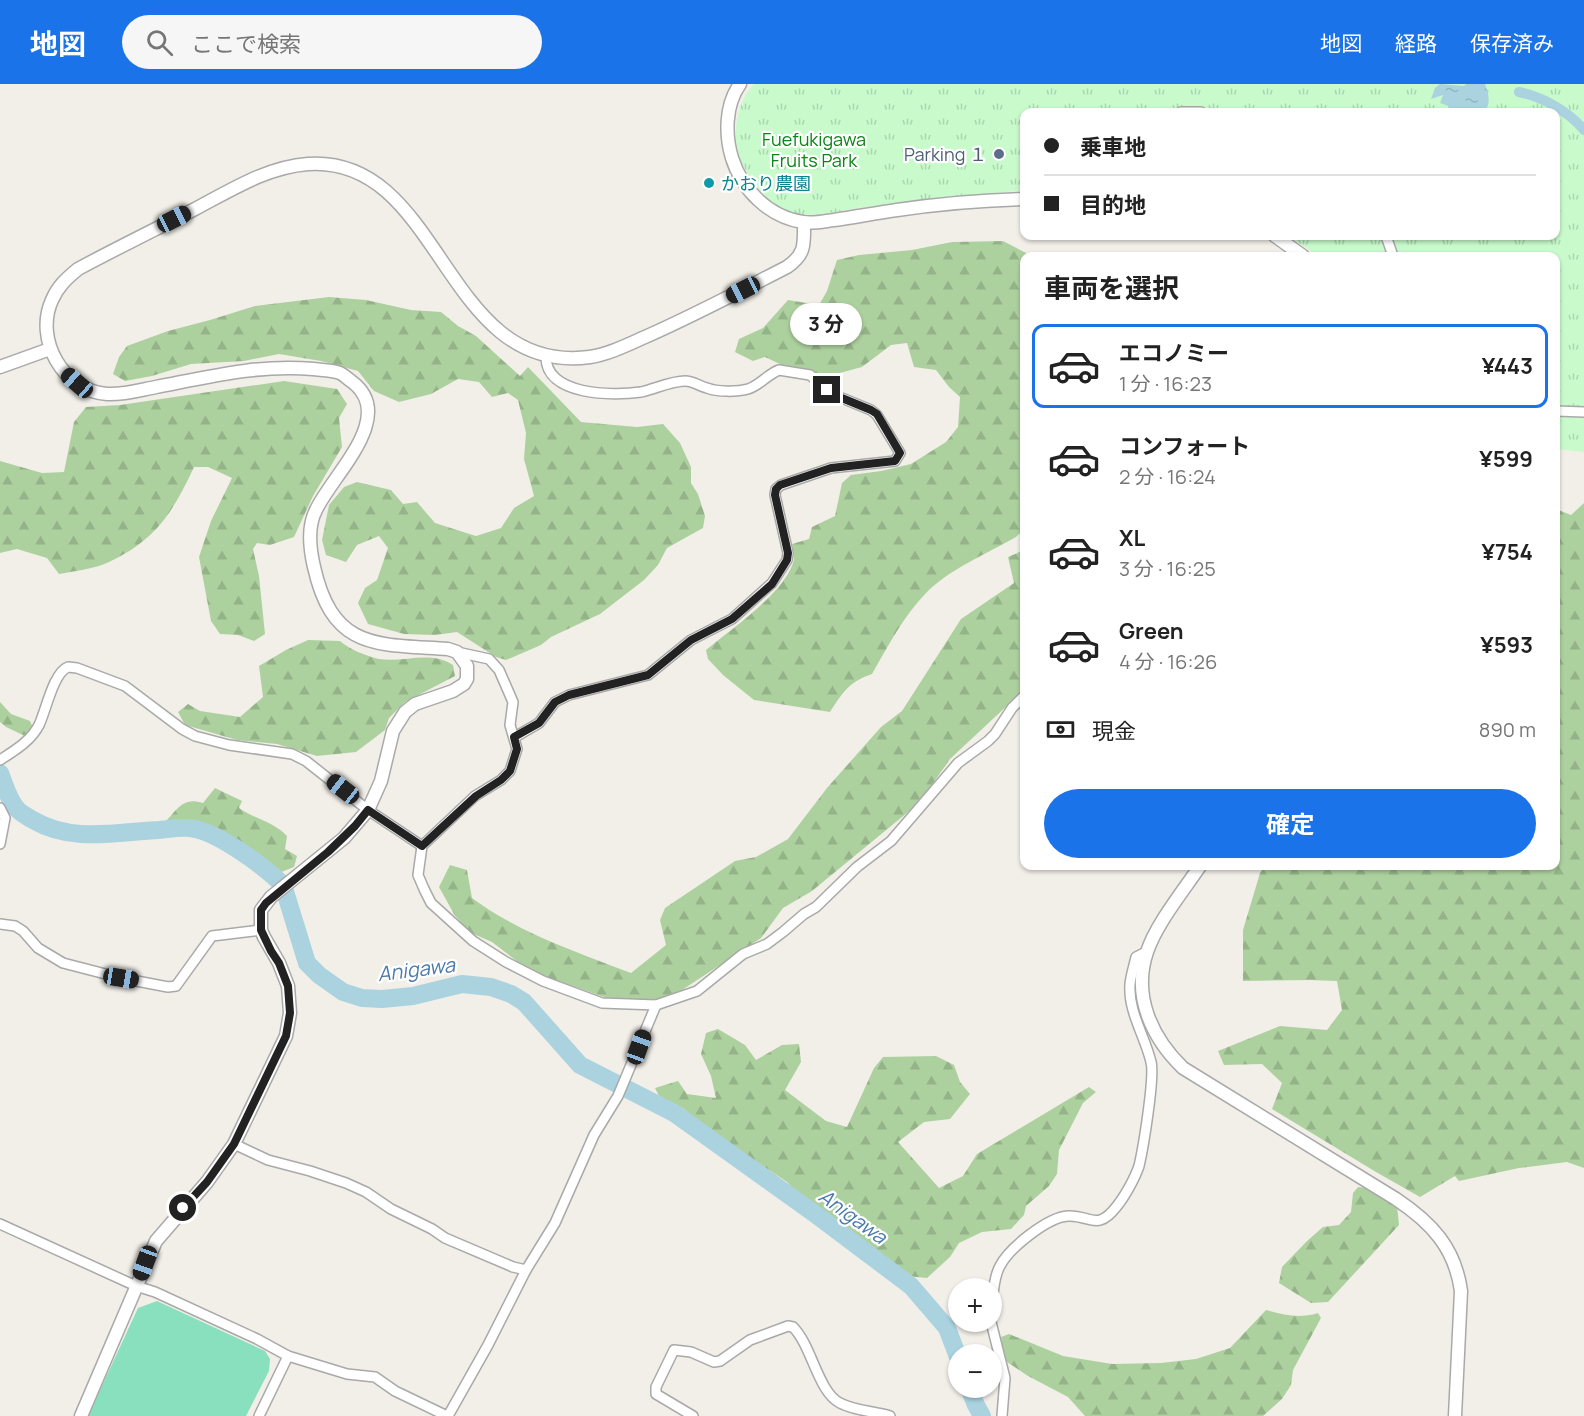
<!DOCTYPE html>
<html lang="ja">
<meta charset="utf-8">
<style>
body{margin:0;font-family:Manrope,"Noto Sans JP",sans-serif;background:#f6f6f6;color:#222;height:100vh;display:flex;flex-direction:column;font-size:22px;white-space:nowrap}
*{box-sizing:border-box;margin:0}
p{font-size:20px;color:#767676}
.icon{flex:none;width:33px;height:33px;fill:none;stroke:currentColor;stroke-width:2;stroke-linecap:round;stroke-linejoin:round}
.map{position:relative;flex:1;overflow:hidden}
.panel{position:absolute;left:1020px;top:168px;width:540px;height:618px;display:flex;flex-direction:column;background:#fff;border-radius:12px;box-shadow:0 2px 4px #0004}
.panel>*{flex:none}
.hud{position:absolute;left:1020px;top:24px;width:540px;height:132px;border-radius:12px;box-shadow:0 2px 4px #0004;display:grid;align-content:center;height:132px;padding:0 24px;background:#fff}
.controls{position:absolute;left:948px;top:1194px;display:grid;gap:12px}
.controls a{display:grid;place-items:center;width:54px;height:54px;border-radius:50%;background:#fff;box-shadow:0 2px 4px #0004;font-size:30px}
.end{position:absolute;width:27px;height:27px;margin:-14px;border:8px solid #222;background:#fff;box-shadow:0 0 0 3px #fff}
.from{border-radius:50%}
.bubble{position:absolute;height:42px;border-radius:21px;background:#fff;box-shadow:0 2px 4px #0004;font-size:20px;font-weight:700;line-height:42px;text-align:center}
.car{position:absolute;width:18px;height:36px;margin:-18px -9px;border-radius:8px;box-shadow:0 0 4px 2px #0007;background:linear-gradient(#222 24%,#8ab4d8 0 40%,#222 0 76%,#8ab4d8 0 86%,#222 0)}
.hud b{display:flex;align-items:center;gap:21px;height:57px;font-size:22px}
.hud b+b{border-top:2px solid #e0e0e0}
.hud i{width:15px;height:15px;background:#222}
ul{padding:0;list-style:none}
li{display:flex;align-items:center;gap:18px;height:84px;margin:0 12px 9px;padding:0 12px;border:3px solid transparent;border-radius:12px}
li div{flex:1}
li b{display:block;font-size:22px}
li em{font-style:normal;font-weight:700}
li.active{border-color:#1a73e8}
li>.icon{width:54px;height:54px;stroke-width:1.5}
h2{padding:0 24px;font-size:27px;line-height:72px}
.pay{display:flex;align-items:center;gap:15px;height:66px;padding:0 24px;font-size:22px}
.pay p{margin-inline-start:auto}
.cta{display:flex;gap:12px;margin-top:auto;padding:12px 24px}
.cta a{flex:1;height:69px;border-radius:36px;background:#1a73e8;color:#fff;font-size:24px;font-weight:700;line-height:69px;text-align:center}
header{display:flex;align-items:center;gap:36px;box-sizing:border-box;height:84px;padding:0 30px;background:#1a73e8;color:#fff}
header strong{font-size:28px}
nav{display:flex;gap:33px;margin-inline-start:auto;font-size:21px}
.search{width:420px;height:54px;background:#f6f6f6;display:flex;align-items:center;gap:15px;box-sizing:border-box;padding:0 21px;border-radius:33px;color:#767676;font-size:22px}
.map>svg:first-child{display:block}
.forest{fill:url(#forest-firs)}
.park{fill:url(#park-tufts)}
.pitch{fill:#88e0be}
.water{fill:url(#water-ripples)}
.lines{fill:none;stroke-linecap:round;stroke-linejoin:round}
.canal{stroke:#aad3df;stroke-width:10}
.river{stroke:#aad3df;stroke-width:18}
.minor-casing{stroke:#a9a9a9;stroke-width:12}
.tertiary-casing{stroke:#a9a9a9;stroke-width:15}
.minor{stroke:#fff;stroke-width:9}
.tertiary{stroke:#fff;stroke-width:12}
.route{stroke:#222;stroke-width:8}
.service-dot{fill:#5c6f8a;stroke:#fff;stroke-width:2}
.culture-dot{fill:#0f9aa8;stroke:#fff;stroke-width:2}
.labels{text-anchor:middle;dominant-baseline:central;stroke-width:4.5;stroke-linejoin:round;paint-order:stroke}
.park-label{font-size:18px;fill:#0c8416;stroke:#fff}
.service-label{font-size:18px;fill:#4e5e75;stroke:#fff;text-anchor:end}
.culture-label{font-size:18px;fill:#0d838f;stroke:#fff;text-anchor:start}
.water-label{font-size:20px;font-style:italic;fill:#4a7aab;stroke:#fff}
</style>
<header>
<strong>地図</strong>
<div class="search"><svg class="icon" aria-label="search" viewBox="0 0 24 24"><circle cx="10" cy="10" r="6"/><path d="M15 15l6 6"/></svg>ここで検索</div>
<nav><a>地図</a><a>経路</a><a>保存済み</a></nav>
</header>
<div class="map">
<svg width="1584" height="1332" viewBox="0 0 1584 1332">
<defs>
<pattern id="forest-firs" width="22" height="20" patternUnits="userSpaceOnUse" patternTransform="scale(1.5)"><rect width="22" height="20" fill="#add19e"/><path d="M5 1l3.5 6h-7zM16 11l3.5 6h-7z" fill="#95b388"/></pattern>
<pattern id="park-tufts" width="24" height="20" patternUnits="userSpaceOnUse" patternTransform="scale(1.5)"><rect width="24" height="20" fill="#c8facc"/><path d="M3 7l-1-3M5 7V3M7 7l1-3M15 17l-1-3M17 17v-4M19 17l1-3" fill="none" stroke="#acd6af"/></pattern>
<pattern id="water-ripples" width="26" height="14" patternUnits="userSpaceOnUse" patternTransform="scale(1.5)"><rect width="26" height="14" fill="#aad3df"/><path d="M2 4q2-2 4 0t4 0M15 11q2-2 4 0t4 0" fill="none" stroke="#92b5bf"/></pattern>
</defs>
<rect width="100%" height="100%" fill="#f2efe9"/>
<g class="forest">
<path d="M 1003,157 L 1026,169 L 1028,172 L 1024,172 L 1024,445 L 1016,453 C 988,469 948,486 926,509 C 903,533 888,562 872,590 C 849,598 843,608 830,628 L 754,616 L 723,591 L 708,575 L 706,566 C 731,545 783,510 793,479 C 795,474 793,466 792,460 L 809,455 L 812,443 L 835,432 L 842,399 L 851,391 L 881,387 L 911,380 L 946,358 L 958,343 L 960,313 L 949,303 L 936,286 L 914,283 L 907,259 L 891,261 L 862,283 L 821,294 L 809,287 L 786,283 L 765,273 L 753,277 L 735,268 L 739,255 L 763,244 L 788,216 L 819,221 L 827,207 L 837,176 L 859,171 L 912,166 L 952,158 Z"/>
<path d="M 329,213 L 366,216 L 411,226 L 441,228 L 458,242 L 476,252 L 520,292 L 528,283 L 581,338 L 637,343 L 663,340 L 680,359 L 691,383 L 691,399 L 698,410 L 705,432 L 703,444 L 667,464 L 658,481 L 644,496 L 600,530 L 551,553 L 541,561 L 506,576 L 496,573 L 457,548 L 435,551 L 404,550 L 368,540 L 358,519 L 365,504 L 377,496 L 388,464 L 379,452 L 357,461 L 346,478 L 326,471 L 322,456 L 329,421 L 344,403 L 357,398 L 391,406 L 403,420 L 417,418 L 435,439 L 476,452 L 501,444 L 514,424 L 534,412 L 524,375 L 526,349 L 518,316 L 508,309 L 492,313 L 479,298 L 458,295 L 431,310 L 399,318 L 374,307 L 358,287 L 321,277 L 279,270 L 244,277 L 191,280 L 152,292 L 125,297 L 113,290 L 119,273 L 127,262 L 168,247 L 210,236 L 255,222 Z"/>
<path d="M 284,297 L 337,305 L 347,320 L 339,334 L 342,363 L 313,412 L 294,453 L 270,461 L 257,459 L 253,465 L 259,492 L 265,550 L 254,557 L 238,551 L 220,550 L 211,537 L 199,473 L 211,437 L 232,394 L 208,383 L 194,383 C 173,428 156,456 109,478 C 94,485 75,487 59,490 L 47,474 L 17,465 L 0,469 L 0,377 L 42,389 L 64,388 L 74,338 L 86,323 L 120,321 Z"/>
<path d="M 1584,419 L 1584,1084 L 1567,1078 L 1519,1084 L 1459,1097 L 1455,1092 L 1420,1113 L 1376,1088 L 1272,1025 L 1282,999 L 1262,980 L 1224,981 L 1218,967 L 1280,942 L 1327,946 L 1342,926 L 1337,897 L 1309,896 L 1243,897 L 1243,846 L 1260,789 L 1265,782 L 1556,782 L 1556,425 L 1571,431 Z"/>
<path d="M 1024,466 L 1024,606 L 950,675 L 919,719 L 812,807 L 783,824 L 761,854 L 682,906 L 653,916 L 607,914 L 544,892 L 518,878 L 492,858 L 469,848 L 454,830 L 439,803 L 450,781 L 467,786 L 472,814 C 519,849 577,868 631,889 L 666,861 L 660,836 L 665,824 L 735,777 L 756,773 L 788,755 L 827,704 L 881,643 L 902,627 L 961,535 L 1014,499 L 1008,473 Z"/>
<path d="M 308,556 L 340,557 C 349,565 366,572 379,575 C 403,579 430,566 453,581 L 455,592 L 405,618 L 389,634 L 385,646 L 356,668 L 317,672 L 277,660 L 237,656 L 185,641 L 178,628 L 188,620 L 200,627 L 240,633 L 263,613 L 259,582 L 286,566 Z"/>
<path d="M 0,618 L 11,630 L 30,637 L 33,644 L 25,652 L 6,643 L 0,638 Z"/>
<path d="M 215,704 L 242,717 L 239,724 C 255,735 274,738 287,752 L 285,765 L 297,772 L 294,783 L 279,789 L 218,747 L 194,738 L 174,741 L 166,737 C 179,723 184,713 203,719 Z"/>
<path d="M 718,945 L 745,961 L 756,976 L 782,961 L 799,960 L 801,978 L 785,1006 L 826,1037 L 847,1043 L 874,984 L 883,973 L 936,972 L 954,981 L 960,998 L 970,1010 L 950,1035 L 924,1038 L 898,1058 L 939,1104 L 963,1092 L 977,1070 L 1089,1003 L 1096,1008 L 1083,1019 L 1059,1066 L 1057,1090 L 1049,1102 L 1026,1122 L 1024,1131 L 1011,1145 L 982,1148 L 959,1159 L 950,1173 L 927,1194 L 906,1192 L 855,1157 L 822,1125 L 799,1111 L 787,1098 L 710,1047 L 684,1025 L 659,1012 L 655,1004 L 678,997 L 687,1010 L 716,1014 L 711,992 L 701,970 L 706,949 Z"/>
<path d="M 1358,1103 L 1375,1105 L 1397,1122 L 1399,1141 L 1328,1218 L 1311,1219 L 1279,1199 L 1282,1183 L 1307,1157 L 1323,1143 L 1339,1141 L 1351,1128 L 1353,1109 Z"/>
<path d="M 1266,1226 C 1284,1231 1299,1235 1318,1229 L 1321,1234 L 1293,1286 L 1291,1301 L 1282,1315 L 1263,1332 L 1085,1332 L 1068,1313 L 1028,1292 L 1004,1276 L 1001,1253 L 1009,1250 L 1063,1272 L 1112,1280 L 1161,1279 L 1196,1275 L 1230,1264 Z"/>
</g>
<path class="park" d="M 754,0 L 1584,0 L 1584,368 L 1556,365 L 1556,172 L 1318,172 L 1289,152 L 1556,152 L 1556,28 L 1024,28 L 1024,106 C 971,112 918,117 865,123 C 840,126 811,136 787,127 C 767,119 744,90 738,69 C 732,47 738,16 754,0 Z"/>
<path class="pitch" d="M 157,1217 L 265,1267 L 270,1275 L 269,1287 L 246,1332 L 88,1332 L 138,1224 Z"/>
<path class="water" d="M 1440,0 L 1464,2 L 1466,0 L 1485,0 C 1488,9 1492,20 1484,28 L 1450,28 L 1448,22 L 1440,19 L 1443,11 L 1431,15 L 1435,4 Z"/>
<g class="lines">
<path class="canal" d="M 1519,8 C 1543,13 1568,27 1584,46"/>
<g class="river">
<path d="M 0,689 C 5,701 8,716 18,726 C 22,730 28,733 33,736 C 72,759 116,748 159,746 C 170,745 184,742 195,745 C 220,750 265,783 283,801 L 307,879 L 319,891 L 343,908 L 362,914 L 382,915 L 413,912 L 462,900 L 491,903 L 511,910 L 524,918 L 580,981 L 674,1029 L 815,1130 L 911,1202 L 947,1244 L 958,1273"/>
<path d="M 969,1304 L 976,1321 L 982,1332"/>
</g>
<g class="minor-casing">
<g id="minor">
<path d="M 1181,28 L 1201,28"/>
<path d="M 1386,152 L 1393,172"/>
<path d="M 1556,327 L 1584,328"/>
<path d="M 457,568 L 489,575 L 499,586 L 513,618 L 510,641 L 517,665 L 510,687 L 501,696 L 475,712 L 422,762 L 418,791 L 424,805 L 431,819 L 473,857 L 506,878 L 543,897 L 602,919 L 656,921 L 697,907 L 743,870 L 767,860 L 783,848 L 804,830 L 816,823 L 857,783 L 891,757 L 958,679 L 988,657 L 995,650 L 1012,624 L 1024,612"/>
<path d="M 515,653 L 539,639 L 555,618 L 569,611 L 648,591 L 691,556 L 732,535 L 772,499 L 787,476 L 788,469 L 775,411 L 776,405 L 781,401 L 831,384 L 895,377 L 900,369 L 877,331 L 871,326 L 832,310 L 810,291 L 779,286 C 768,290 759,302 748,305 C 737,308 717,308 707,304 C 699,302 693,297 685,297 C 671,297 655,305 641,308 C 613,312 545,312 546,272"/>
<path d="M 0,676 C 14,667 31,657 39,641 C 46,627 53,589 68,583 L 77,584 L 125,602 L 182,645 L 195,652 L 229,661 L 292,670 L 306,677 L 368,726 L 422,762"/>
<path d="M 0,724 L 5,734 L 0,760"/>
<path d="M 0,840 L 15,842 L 23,847 L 38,864 L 63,879 L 121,894 L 168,903 L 176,902 L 212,852 L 261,846"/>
<path d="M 234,1060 L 268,1076 L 310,1087 L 346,1099 L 366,1108 L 391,1125 L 432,1145 L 445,1154 L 513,1183 L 526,1186"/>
<path d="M 0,1140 L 136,1202 L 155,1208 L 257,1255 L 288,1272 L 259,1332"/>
<path d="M 992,1217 C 994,1205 994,1192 1000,1182 C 1009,1164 1048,1133 1068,1132 C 1091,1131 1097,1148 1117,1122 C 1125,1112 1135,1094 1139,1082 C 1143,1065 1155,993 1151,978 C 1145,952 1128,928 1130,900 C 1131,891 1134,882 1136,873 L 1146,868"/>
<path d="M 991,1238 L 1005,1294 L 1002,1332"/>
<path d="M 288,1272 L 347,1290 L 375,1293 L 395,1307 L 447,1332"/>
<path d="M 448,1332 L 488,1261 L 526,1186 L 555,1139 L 594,1051 L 618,1012 L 656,921"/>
<path d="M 693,1332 L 656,1310 L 656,1303 L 674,1266 L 691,1268 L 714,1278 L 720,1277 L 750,1256 L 788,1242 L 793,1243 C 812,1262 818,1308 840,1319 C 855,1327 873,1327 890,1332"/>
</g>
</g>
<g class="tertiary-casing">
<g id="tertiary">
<path d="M 740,0 C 725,21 725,51 732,74 C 742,106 769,133 803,138 C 813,140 825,137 834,136 C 855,133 876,129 897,126 C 937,120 985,116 1024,115"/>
<path d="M 1275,152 L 1303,172"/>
<path d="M 0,283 L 50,265"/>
<path d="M 1200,782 C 1184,806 1156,840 1147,868 C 1132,912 1152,954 1183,984 L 1396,1115 C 1432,1139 1455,1164 1461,1207 L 1455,1332"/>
<path d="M 81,1332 L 156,1157 L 207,1098 L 234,1060 L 286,952 L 290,929 L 288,902 L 279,879 L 264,853 L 261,846 L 261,826 L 271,813 L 344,754 L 368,726 L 381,697 L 393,647 L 405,628 L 415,620 L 453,607 L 464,600 L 467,595 L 467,582 L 457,568 L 448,565 C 377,560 333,567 314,483 C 310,466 307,443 316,426 C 332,391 399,332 351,297 C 348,295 344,291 340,289 C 332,286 321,286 313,285 C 260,280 208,293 156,303 C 140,306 123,311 107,310 C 63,307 34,255 52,216 C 58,202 67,194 78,185 C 117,164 156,145 195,125 C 231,106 267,83 308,80 C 443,71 443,293 590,273 C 609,270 627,261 645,253 C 693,232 740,207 787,183 C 806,170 804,160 804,139"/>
</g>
</g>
<use href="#minor" class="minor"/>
<use href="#tertiary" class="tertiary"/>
</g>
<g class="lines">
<path class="route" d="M 183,1124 L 207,1098 L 234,1060 L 286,952 L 290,929 L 288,902 L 279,879 L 271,867 L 261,846 L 261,826 L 266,819 L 328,768 L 355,742 L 368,726 L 422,762 L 476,712 L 501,696 L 510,687 L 517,665 L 514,653 L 539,639 L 555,618 L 569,611 L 648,591 L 691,556 L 732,535 L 772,500 L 787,476 L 788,469 L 775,411 L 776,405 L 780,401 L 831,384 L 895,377 L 900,369 L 877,330 L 871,326 L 832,310 L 827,306"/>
</g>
<circle class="service-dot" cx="999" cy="70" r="6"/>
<circle class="culture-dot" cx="709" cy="99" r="6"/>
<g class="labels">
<g class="park-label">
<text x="814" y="55">Fuefukigawa<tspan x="814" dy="21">Fruits Park</tspan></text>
</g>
<g class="service-label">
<text x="987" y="70">Parking １</text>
</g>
<g class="culture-label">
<text x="721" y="99">かおり農園</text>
</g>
<g class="water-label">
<text transform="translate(416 885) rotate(-7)">Anigawa</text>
<text transform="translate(853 1132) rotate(36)">Anigawa</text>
</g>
</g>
</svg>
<div class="controls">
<a>+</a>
<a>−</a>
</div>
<i class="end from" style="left:183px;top:1124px"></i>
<i class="end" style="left:827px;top:306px"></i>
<div class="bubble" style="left:790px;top:219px;width:72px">3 分</div>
<i class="car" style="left:174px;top:135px;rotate:63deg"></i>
<i class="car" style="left:743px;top:206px;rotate:243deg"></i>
<i class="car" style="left:77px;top:299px;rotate:311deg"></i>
<i class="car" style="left:343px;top:705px;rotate:308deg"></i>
<i class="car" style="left:121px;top:894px;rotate:99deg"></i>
<i class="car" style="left:639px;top:963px;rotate:20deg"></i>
<i class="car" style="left:145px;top:1179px;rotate:200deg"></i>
<div class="hud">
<b><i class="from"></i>乗車地</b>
<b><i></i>目的地</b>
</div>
<section class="panel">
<h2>車両を選択</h2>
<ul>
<li class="active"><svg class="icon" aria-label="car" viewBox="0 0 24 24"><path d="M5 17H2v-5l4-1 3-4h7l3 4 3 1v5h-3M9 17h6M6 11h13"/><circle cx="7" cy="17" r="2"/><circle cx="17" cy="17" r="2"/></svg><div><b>エコノミー</b><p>1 分 · 16:23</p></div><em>¥443</em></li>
<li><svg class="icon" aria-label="car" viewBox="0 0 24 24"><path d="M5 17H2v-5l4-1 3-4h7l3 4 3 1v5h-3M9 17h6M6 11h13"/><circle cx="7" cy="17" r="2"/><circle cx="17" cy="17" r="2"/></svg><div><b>コンフォート</b><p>2 分 · 16:24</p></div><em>¥599</em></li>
<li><svg class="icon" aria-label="car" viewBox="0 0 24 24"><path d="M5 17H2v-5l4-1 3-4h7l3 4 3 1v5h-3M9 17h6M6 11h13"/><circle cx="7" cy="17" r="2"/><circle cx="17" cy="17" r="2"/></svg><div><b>XL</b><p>3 分 · 16:25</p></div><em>¥754</em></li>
<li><svg class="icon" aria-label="car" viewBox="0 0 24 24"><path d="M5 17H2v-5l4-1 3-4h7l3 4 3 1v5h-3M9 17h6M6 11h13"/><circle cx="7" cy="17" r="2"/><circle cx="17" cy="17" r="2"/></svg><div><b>Green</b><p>4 分 · 16:26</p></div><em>¥593</em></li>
</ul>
<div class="pay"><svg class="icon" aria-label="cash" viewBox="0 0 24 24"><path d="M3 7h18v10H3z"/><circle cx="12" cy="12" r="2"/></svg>現金<p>890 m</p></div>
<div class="cta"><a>確定</a></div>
</section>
</div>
